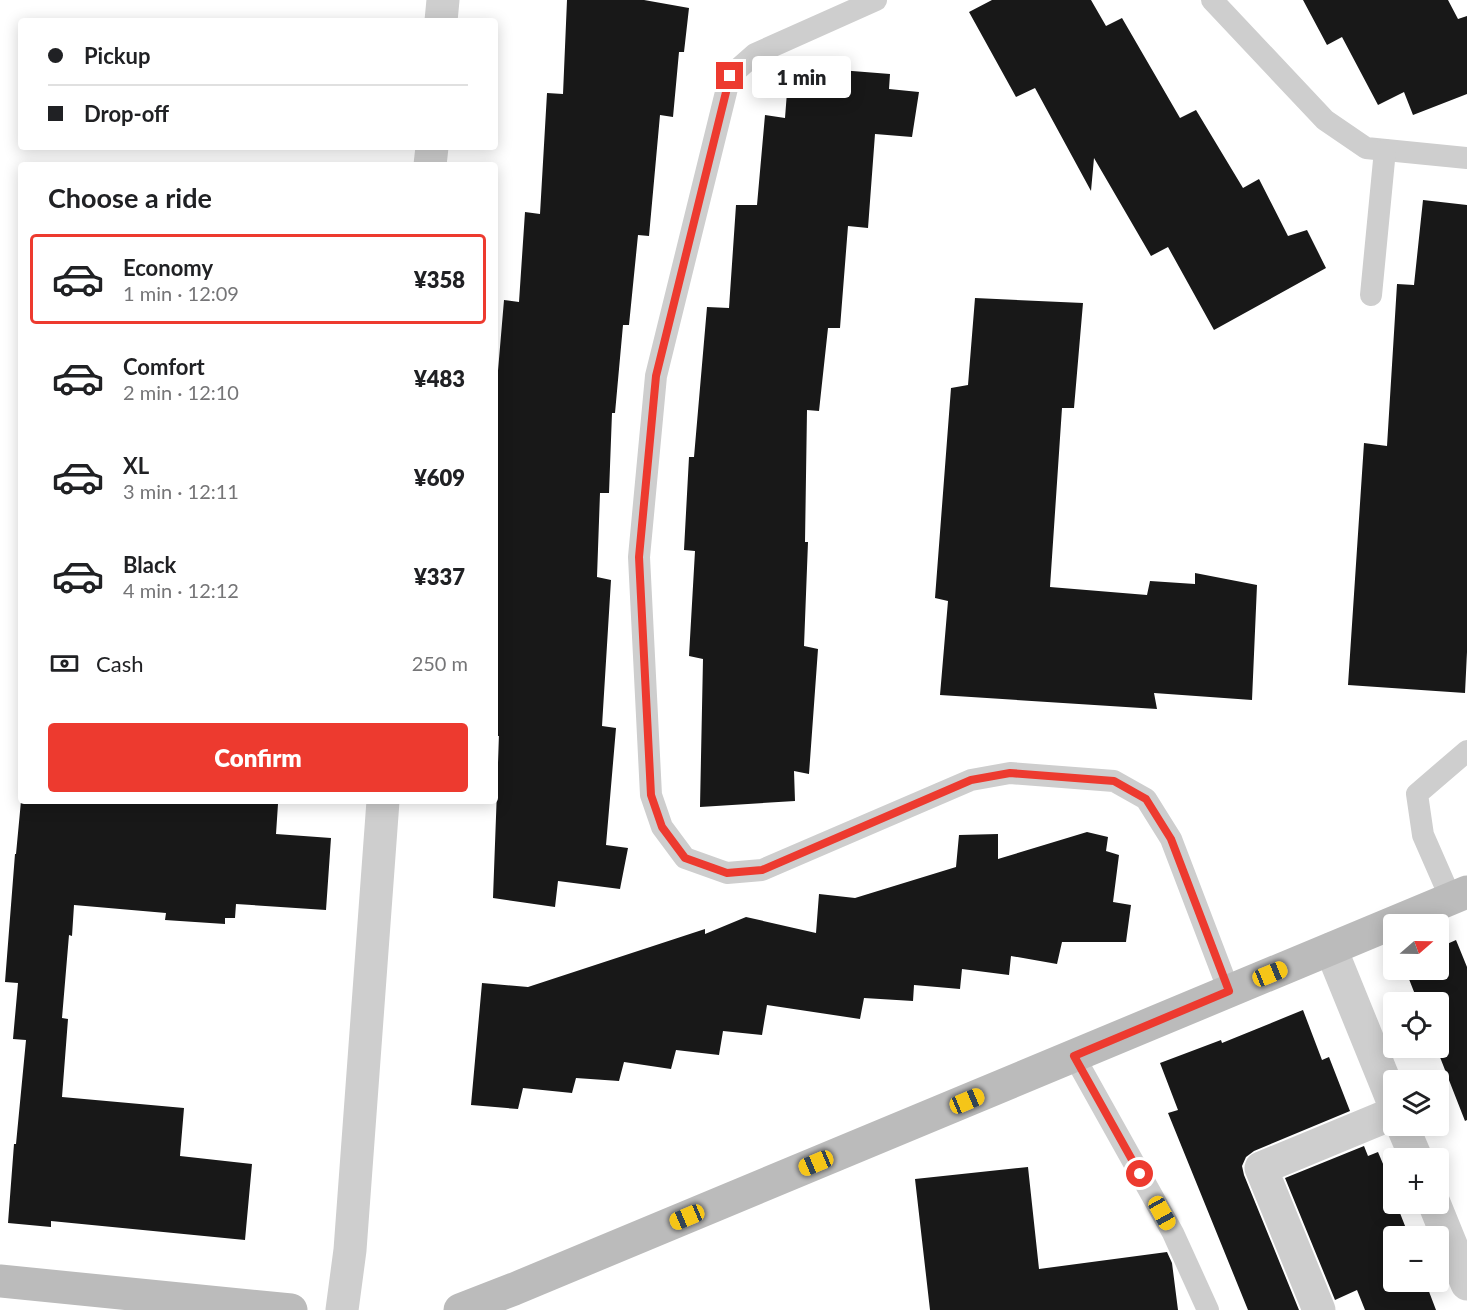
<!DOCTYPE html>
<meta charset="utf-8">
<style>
body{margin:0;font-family:Lato,sans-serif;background:#f6f6f6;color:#202124;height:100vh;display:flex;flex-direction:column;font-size:22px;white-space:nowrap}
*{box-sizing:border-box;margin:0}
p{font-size:20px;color:#757577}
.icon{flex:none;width:33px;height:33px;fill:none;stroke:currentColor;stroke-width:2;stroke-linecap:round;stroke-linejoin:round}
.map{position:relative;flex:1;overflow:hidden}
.sheet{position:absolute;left:18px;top:162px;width:480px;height:642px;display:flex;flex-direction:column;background:#fff;border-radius:6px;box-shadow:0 3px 15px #0003}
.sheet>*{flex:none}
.guide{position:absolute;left:18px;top:18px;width:480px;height:132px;border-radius:6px;box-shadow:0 3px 15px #0003;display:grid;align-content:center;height:132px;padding:0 30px;background:#fff}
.needle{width:39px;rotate:70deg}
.buttons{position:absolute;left:1383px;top:914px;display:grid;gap:12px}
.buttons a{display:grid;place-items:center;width:66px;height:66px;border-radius:6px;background:#fff;box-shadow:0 3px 15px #0003;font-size:30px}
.end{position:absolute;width:27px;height:27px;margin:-14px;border:8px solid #ed3a2f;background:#fff;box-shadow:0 0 0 3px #fff}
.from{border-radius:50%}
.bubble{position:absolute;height:42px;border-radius:6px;background:#fff;box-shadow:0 3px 15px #0003;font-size:20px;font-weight:800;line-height:42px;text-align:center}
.car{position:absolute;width:18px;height:36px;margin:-18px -9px;border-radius:8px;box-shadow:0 0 4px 2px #0007;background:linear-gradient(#f5c518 24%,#345 0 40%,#f5c518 0 76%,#345 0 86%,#f5c518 0)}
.guide b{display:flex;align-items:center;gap:21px;height:57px;font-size:22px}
.guide b+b{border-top:2px solid #e0e0e0}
.guide i{width:15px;height:15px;background:#202124}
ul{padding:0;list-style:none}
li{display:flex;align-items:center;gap:18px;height:90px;margin:0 12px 9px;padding:0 18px;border:3px solid transparent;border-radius:6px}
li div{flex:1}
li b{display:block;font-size:22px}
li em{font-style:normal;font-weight:800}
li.selected{border-color:#ed3a2f}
li>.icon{width:54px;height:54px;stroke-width:1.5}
h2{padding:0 30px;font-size:27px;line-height:72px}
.pay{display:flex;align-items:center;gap:15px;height:66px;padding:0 30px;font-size:22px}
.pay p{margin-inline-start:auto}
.action{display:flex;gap:12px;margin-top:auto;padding:12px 30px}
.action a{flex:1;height:69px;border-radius:6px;background:#ed3a2f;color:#fff;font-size:24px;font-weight:800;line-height:69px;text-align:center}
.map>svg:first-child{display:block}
.building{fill:#181818}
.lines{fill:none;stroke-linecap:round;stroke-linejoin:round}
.lane{stroke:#cecece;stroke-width:22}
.street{stroke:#cecece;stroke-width:33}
.secondary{stroke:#bbb;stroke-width:33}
.route{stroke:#ed3a2f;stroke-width:8}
</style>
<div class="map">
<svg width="1467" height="1310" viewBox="0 0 1467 1310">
<rect width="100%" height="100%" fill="#fff"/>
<g class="building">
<path d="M 567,0 L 644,0 L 689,8 L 684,52 L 679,52 L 673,117 L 660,115 L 649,236 L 638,235 L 629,325 L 623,325 L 615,413 L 612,413 L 609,493 L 600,493 L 597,577 L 611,580 L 602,726 L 616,728 L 606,845 L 628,848 L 620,889 L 558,881 L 555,907 L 493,898 L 499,736 L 495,736 L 495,406 L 504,300 L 519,302 L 525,212 L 540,214 L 547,93 L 563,94 Z"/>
<path d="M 992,0 L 1091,0 L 1106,26 L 1122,18 L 1180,118 L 1196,110 L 1243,188 L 1259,179 L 1288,236 L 1307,230 L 1326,268 L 1214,330 L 1168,247 L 1151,256 L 1094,158 L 1091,191 L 1035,88 L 1016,97 L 969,12 Z"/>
<path d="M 1303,0 L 1448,0 L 1458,19 L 1467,16 L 1467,94 L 1413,115 L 1404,92 L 1378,105 L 1342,37 L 1327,45 Z"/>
<path d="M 789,66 L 890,74 L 889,89 L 919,92 L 912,137 L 875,134 L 868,228 L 848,226 L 840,328 L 828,328 L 819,411 L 807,410 L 805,542 L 808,542 L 804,646 L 818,649 L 809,774 L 794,771 L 795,801 L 700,807 L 703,659 L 689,656 L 695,551 L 684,550 L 689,457 L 694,457 L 707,307 L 729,308 L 736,205 L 757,205 L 765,115 L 785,118 Z"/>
<path d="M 1423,200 L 1467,205 L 1467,652 L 1465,693 L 1348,685 L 1364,443 L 1387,446 L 1397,284 L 1414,285 Z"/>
<path d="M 975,298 L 1083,303 L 1074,408 L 1062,408 L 1050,587 L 1147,595 L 1150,581 L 1195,584 L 1195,573 L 1257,585 L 1252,700 L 1154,693 L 1157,709 L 940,695 L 948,601 L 935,598 L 951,388 L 968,385 Z"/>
<path d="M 21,801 L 258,801 L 258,802 L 278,804 L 276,834 L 331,838 L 326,910 L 236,904 L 235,918 L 225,918 L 225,924 L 165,920 L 166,913 L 74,905 L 72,936 L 69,935 L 62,1018 L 68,1019 L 62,1097 L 184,1108 L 180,1156 L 252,1164 L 245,1240 L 51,1221 L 51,1227 L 8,1223 L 14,1144 L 16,1144 L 26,1040 L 13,1039 L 18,983 L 5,982 L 15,854 L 16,854 Z"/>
<path d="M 1087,832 L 1108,837 L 1106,851 L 1119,855 L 1113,902 L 1131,905 L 1126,942 L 1062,942 L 1057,964 L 1011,956 L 1009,975 L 962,969 L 960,989 L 914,985 L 913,1001 L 864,998 L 860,1019 L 767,1005 L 762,1035 L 723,1031 L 719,1055 L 676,1050 L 671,1069 L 624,1062 L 619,1081 L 576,1078 L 572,1093 L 523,1088 L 518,1109 L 471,1105 L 482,983 L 528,987 L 705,929 L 705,934 L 746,917 L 816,933 L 819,894 L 855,898 L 956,867 L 959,835 L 998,834 L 998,859 Z"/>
<path d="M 1456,940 L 1467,967 L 1467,1120 L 1465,1121 L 1436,1047 L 1438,1047 L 1438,1002 L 1418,1002 L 1405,969 L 1438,969 L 1438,948 Z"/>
<path d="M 1303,1010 L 1322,1060 L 1329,1057 L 1350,1111 L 1254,1151 L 1246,1157 L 1242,1166 L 1244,1175 L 1299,1310 L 1248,1310 L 1168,1113 L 1178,1110 L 1160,1063 L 1221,1040 L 1222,1043 Z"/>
<path d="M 1364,1146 L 1368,1156 L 1378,1152 L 1394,1190 L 1394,1203 L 1396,1203 L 1409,1236 L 1394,1236 L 1394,1281 L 1425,1281 L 1436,1310 L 1365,1310 L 1357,1290 L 1335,1300 L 1285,1178 Z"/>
<path d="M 1028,1167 L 1039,1269 L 1167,1252 L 1172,1263 L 1178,1310 L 930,1310 L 915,1179 Z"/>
</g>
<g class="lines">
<g class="lane">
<path d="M 876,0 L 755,54 L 730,76 L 656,376 L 639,557 L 651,795 L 662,827 L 685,858 L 727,873 L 762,870 L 971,780 L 1010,773 L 1114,781 L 1146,799 L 1171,839 L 1229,991"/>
<path d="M 1212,0 L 1325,120 L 1366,148 L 1467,158"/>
<path d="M 1371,295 L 1385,150"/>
<path d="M 1451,899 L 1423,835 L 1417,794 L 1467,751"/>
<path d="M 1074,1056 L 1173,1233 L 1208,1310"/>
</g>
<g class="street">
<path d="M 441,21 L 443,0"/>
<path d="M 430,165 L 432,147"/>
<path d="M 1331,949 L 1394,1104"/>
<path d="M 1402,1125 L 1416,1158"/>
<path d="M 1434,1203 L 1467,1284"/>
<path d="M 342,1310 L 350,1250 L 383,801"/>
<path d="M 1319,1310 L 1261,1168 L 1394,1113"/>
</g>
<g class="secondary">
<path d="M 0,1281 L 291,1310"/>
<path d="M 460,1310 L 514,1289 L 1467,892"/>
</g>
</g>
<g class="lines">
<path class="route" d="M 730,76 L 656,376 L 639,557 L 651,795 L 662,827 L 685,858 L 727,873 L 762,870 L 971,780 L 1010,773 L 1114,781 L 1146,799 L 1171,839 L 1229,991 L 1074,1056 L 1140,1174"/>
</g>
</svg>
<div class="buttons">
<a><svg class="needle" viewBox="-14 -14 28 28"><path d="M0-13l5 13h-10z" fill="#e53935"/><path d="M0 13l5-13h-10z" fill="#757577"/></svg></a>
<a><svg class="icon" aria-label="locate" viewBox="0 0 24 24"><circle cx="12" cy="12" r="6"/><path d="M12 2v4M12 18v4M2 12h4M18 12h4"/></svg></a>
<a><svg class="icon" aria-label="layers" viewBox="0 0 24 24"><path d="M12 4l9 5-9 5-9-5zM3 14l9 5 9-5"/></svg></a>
<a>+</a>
<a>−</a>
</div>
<i class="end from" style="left:1140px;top:1174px"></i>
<i class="end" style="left:730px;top:76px"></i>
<div class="bubble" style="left:752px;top:56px;width:99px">1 min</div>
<i class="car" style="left:1270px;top:974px;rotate:68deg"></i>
<i class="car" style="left:967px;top:1101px;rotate:67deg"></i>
<i class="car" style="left:816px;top:1163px;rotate:247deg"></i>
<i class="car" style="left:1162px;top:1213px;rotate:151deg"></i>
<i class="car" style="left:687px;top:1217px;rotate:247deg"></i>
<div class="guide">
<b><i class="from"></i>Pickup</b>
<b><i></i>Drop-off</b>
</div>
<section class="sheet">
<h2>Choose a ride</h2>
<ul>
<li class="selected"><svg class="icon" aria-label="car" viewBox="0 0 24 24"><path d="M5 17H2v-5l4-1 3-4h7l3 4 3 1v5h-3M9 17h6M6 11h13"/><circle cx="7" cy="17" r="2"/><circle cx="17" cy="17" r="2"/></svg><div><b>Economy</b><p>1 min · 12:09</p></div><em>¥358</em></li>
<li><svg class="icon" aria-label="car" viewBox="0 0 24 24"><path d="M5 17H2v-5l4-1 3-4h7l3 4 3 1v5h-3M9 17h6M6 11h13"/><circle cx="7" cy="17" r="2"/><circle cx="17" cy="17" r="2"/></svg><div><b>Comfort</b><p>2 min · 12:10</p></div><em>¥483</em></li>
<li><svg class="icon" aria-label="car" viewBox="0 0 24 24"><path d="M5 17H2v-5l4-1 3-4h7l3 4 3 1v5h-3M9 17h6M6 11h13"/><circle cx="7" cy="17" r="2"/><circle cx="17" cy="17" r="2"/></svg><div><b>XL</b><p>3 min · 12:11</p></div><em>¥609</em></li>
<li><svg class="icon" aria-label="car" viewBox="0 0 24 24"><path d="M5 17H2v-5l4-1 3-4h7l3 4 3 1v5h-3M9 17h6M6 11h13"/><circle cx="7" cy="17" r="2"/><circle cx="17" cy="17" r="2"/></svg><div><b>Black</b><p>4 min · 12:12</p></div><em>¥337</em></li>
</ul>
<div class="pay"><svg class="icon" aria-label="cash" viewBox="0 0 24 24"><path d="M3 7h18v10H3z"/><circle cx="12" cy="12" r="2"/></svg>Cash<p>250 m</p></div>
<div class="action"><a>Confirm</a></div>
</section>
</div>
